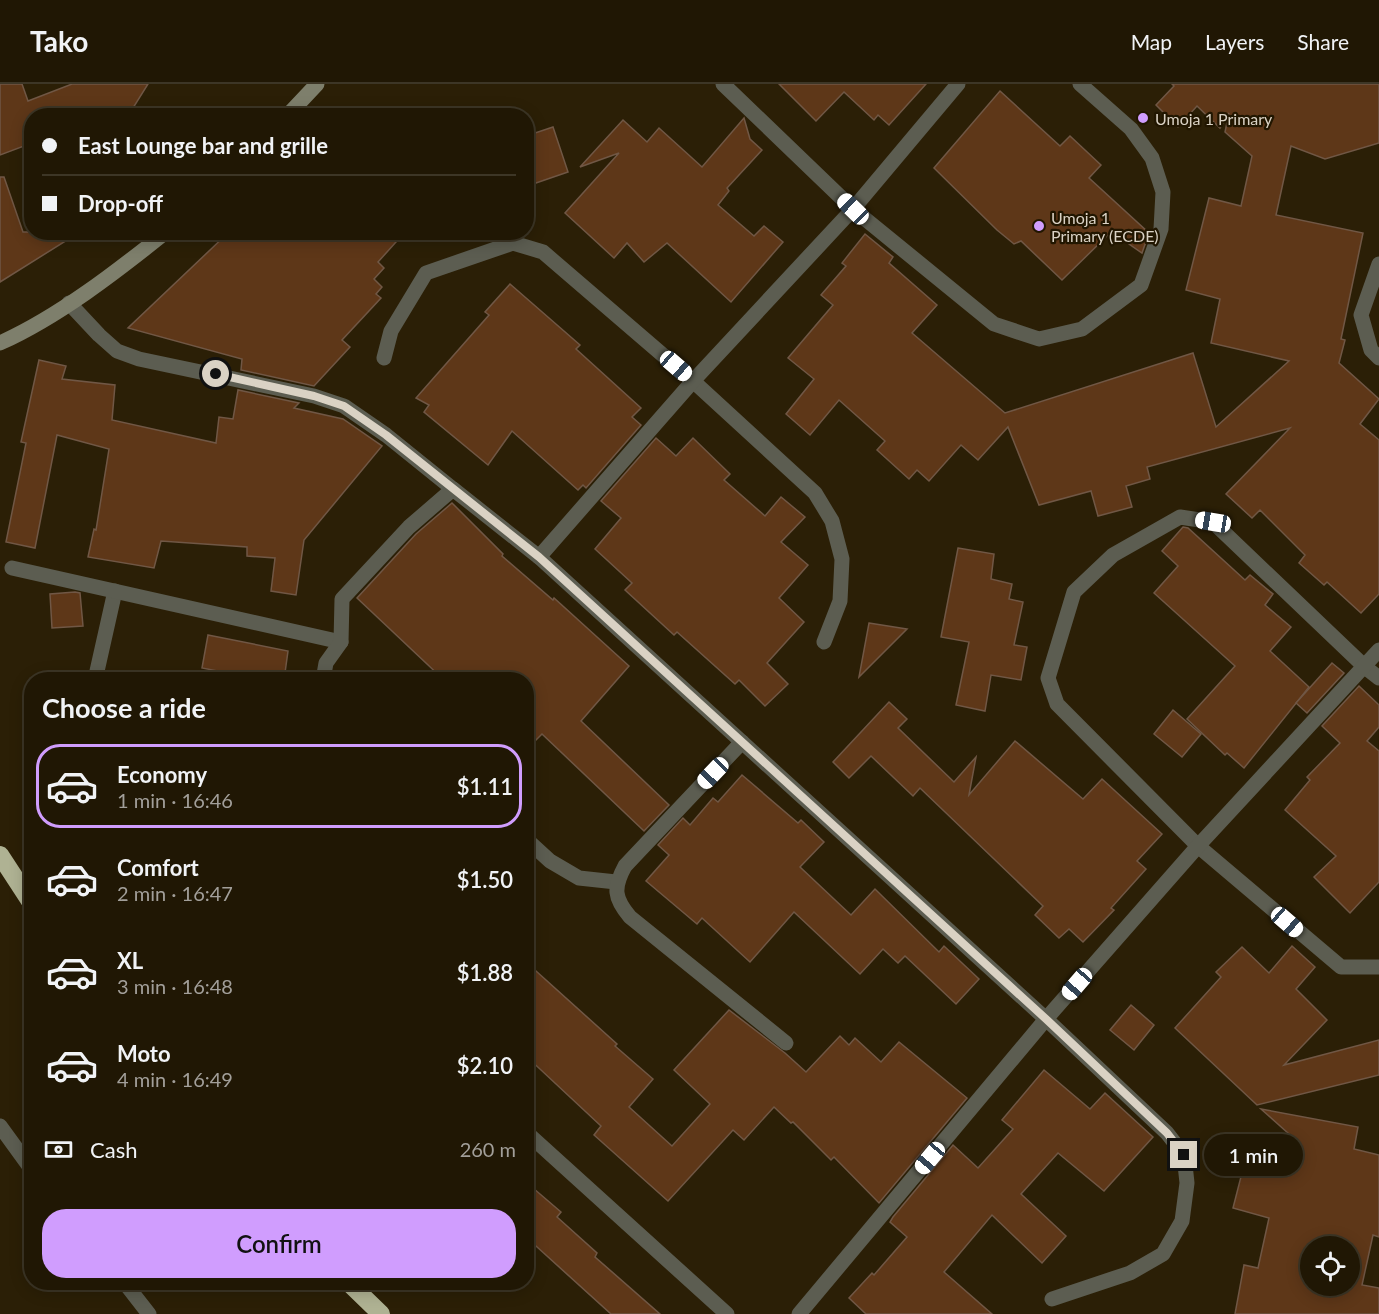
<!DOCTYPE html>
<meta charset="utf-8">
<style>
body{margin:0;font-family:Lato,sans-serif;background:#28200e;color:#f1f3f6;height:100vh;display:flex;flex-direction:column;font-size:22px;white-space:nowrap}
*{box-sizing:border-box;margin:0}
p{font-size:20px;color:#a29f9a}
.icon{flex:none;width:33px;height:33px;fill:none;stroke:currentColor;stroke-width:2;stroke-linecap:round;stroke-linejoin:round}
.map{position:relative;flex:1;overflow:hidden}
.drawer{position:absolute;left:24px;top:588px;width:510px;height:618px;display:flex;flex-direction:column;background:#201704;border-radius:24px;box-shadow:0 3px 15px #0003,0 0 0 2px #3d3626}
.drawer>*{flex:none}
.banner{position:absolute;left:24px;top:24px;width:510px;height:132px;border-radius:24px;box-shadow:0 3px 15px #0003,0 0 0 2px #3d3626;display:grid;align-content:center;height:132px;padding:0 18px;background:#201704}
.controls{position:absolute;left:1300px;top:1152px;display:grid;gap:12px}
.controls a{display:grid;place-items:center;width:60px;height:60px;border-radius:50%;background:#201704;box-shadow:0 3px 15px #0003,0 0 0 2px #3d3626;font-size:30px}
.end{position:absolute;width:27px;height:27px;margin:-14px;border:8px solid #dad2c4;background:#111;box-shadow:0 0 0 3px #111}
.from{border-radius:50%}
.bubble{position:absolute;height:42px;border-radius:21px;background:#201704;box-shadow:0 3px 15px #0003,0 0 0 2px #3d3626;font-size:20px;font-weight:600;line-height:42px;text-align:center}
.car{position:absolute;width:18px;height:36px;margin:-18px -9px;border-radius:8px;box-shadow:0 0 4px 2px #0007;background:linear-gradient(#fff 24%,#345 0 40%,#fff 0 76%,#345 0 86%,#fff 0)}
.banner b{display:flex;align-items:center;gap:21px;height:57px;font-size:22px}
.banner b+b{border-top:2px solid #3d3626}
.banner i{width:15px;height:15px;background:#f1f3f6}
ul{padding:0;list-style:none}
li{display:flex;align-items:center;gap:18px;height:84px;margin:0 12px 9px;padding:0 6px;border:3px solid transparent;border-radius:24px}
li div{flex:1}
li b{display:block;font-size:22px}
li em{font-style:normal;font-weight:600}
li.on{border-color:#d09dfe}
li>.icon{width:54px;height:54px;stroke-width:1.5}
h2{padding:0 18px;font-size:27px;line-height:72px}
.pay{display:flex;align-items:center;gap:15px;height:66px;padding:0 18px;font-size:22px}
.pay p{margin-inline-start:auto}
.action{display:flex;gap:12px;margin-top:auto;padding:12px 18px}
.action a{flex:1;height:69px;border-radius:24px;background:#d09dfe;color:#111;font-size:24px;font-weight:600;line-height:69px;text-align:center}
header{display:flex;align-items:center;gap:36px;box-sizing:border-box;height:84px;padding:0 30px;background:#201704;border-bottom:2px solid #3d3626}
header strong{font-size:28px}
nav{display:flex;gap:33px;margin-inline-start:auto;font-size:21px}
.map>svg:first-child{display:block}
.building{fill:#5e3718;stroke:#705745;stroke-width:1.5;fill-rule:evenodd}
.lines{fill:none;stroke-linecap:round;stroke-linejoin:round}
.lane{stroke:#5c5d51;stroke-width:15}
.street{stroke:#5c5d51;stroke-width:15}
.secondary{stroke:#7e7f6c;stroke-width:15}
.highway{stroke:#afb293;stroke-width:18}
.route{stroke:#dad2c4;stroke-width:8}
.poi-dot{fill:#d09dfe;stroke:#211600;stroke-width:2}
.labels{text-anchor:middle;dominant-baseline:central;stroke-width:4.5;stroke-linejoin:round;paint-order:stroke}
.poi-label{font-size:16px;fill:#dad2c4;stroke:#211600;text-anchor:start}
</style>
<header>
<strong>Tako</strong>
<nav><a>Map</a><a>Layers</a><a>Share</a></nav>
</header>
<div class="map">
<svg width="1379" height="1230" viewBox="0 0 1379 1230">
<rect width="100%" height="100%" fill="#2b1f06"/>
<g class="building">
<path d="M 0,0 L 22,0 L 28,17 L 72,0 L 148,0 L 128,32 L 32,32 L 32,59 L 0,71 Z"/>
<path d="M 779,0 L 926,0 L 889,41 L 878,31 L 874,36 L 844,8 L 816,37 Z"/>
<path d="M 1172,0 L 1379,0 L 1379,59 L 1325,75 L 1291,62 L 1276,131 L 1363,149 L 1341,255 L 1345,256 L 1339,279 L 1379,315 L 1360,340 L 1379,356 L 1379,510 L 1361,529 L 1327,498 L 1324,501 L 1299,479 L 1305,471 L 1260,426 L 1252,434 L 1226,410 L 1290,344 L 1147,383 L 1150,395 L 1126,402 L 1132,423 L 1098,432 L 1091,407 L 1039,421 L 1008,343 L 978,376 L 961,361 L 929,397 L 917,386 L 909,395 L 877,366 L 885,357 L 839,316 L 810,351 L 786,330 L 814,295 L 788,274 L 833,221 L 821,211 L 846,182 L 842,179 L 865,150 L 893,173 L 889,179 L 937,221 L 912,249 L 1005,329 L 1193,269 L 1216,343 L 1289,277 L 1211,259 L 1220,215 L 1186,206 L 1209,114 L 1241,122 L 1252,72 L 1225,48 L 1229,29 L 1220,44 L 1197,22 L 1178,43 L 1156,21 L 1174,2 Z"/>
<path d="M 1000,7 L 1060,62 L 1070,52 L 1101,81 L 1089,94 L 1149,149 L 1142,169 L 1113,149 L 1112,151 L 1110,149 L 1062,196 L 1021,157 L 1014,160 L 997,146 L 934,84 Z"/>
<path d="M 744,34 L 750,55 L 762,66 L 727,104 L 729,107 L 718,121 L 754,152 L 764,142 L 783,158 L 731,218 L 667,159 L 644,178 L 627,159 L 614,174 L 565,129 L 619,69 L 580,83 L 623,36 L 647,58 L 659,44 L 702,83 Z"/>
<path d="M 553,43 L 568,88 L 533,100 L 526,78 L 526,52 Z"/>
<path d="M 0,93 L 4,93 L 23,148 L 80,148 L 0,198 Z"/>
<path d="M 229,148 L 405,148 L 378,178 L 384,184 L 374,195 L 382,203 L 376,210 L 381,214 L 342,256 L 350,263 L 314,302 L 241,286 L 242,275 L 128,244 Z"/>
<path d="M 510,200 L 580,261 L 576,265 L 641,324 L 632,333 L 641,341 L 586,404 L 583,401 L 578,406 L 512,347 L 488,381 L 424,328 L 429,321 L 416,314 L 489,231 L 485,228 Z"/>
<path d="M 39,276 L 66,282 L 62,295 L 115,301 L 112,336 L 216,359 L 219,333 L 233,335 L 238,306 L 299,319 L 294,324 L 343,335 L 382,362 L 304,456 L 296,511 L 271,507 L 275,474 L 247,472 L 247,463 L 161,457 L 154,484 L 88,473 L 94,445 L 96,446 L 109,365 L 57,351 L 35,464 L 6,458 L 26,359 L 21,358 Z"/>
<path d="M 656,354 L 676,372 L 693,354 L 730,390 L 724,396 L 765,432 L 781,413 L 805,433 L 781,458 L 808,481 L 779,514 L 804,538 L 767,579 L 788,600 L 765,622 L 739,596 L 735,600 L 677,548 L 674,551 L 625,506 L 632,499 L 595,465 L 621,434 L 601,417 Z"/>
<path d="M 452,419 L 503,470 L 502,472 L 553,516 L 554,514 L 629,582 L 581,637 L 669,721 L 644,747 L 542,650 L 526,666 L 526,596 L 444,596 L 357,514 L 416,450 Z"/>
<path d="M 1183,443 L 1188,444 L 1245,496 L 1250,491 L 1273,510 L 1265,521 L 1291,543 L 1270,567 L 1309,603 L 1244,684 L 1227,669 L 1225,671 L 1187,635 L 1235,582 L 1154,509 L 1178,482 L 1162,467 Z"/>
<path d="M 958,464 L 994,470 L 991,495 L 1012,500 L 1009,515 L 1023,518 L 1014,561 L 1027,563 L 1021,596 L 991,591 L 985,627 L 956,621 L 969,558 L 941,553 Z"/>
<path d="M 75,508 L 80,509 L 83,542 L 52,544 L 50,510 Z"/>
<path d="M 869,539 L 907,545 L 859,593 Z"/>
<path d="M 208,551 L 288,567 L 284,596 L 263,596 L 202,584 Z"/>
<path d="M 1332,579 L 1344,589 L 1307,629 L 1296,619 Z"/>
<path d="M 1359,602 L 1379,621 L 1379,643 L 1367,657 L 1379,667 L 1379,798 L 1350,829 L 1314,793 L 1336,772 L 1285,726 L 1310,696 L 1307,693 L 1340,659 L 1322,642 Z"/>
<path d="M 889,618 L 907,635 L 898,644 L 954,698 L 976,673 L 969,711 L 1015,657 L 1083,715 L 1102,695 L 1162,750 L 1137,777 L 1146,785 L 1111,824 L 1114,826 L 1083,858 L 1069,845 L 1059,854 L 1035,831 L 1043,822 L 920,704 L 913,712 L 871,672 L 849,694 L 833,678 Z"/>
<path d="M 1173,626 L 1201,650 L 1182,673 L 1154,650 Z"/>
<path d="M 742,691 L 798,739 L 801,736 L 824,758 L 800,783 L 851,831 L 875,805 L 939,868 L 944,862 L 979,895 L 956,920 L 905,872 L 898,879 L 883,865 L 860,890 L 794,828 L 750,878 L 702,834 L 697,840 L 646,797 L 669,771 L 658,761 L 683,734 L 690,741 L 713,714 L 718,718 Z"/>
<path d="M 1292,862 L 1315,883 L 1296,905 L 1327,936 L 1284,981 L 1379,956 L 1379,991 L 1257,1021 L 1175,944 L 1221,893 L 1216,888 L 1242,863 L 1269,889 Z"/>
<path d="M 526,878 L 617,960 L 615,962 L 653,995 L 629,1023 L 672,1062 L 710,1020 L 674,986 L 729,926 L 785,969 L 806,988 L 840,952 L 849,961 L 855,954 L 881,978 L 899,958 L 967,1014 L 879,1119 L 834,1073 L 831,1076 L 793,1038 L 791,1039 L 774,1023 L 744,1056 L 733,1046 L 668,1117 L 594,1051 L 601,1042 L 526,972 Z"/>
<path d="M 1131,921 L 1154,941 L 1134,966 L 1110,946 Z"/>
<path d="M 1044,986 L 1090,1025 L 1105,1009 L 1153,1053 L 1104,1107 L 1058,1069 L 1021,1110 L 1066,1152 L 1042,1179 L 992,1131 L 944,1188 L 992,1230 L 866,1230 L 849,1214 L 872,1189 L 874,1191 L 907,1153 L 890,1138 L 893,1133 L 953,1061 L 978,1084 L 1013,1045 L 1002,1036 Z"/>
<path d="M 1261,1025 L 1358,1043 L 1354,1065 L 1379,1071 L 1379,1153 L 1373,1151 L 1362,1201 L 1379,1204 L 1379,1230 L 1235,1230 L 1244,1181 L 1258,1184 L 1269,1134 L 1233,1124 L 1245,1077 L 1252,1065 L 1289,1050 ZM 1311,1162 L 1350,1162 L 1350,1202 L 1311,1202 Z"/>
<path d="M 526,1098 L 561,1128 L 557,1133 L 597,1169 L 595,1173 L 660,1230 L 611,1230 L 526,1153 Z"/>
</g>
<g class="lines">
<g class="lane">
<path d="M 95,596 L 115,507"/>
<path d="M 526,755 L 550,777 L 579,794 L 616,798"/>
</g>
<g class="street">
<path d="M 723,0 L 853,125 L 994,240 L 1039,255 L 1082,245 L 1141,201 L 1161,145 L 1163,108 L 1152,74 L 1131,45 L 1080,0"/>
<path d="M 1379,180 L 1361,231 L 1371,266 L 1379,274"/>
<path d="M 69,219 L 99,251 L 117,267 L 139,275 L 314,312 L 344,322 L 386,351 L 453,405"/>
<path d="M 384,274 L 391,247 L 426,189 L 513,159 L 543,168 L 693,297 L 815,409 L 832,437 L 842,475 L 840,517 L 824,558"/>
<path d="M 539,473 L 693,297 L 853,125 L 958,0"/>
<path d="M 12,484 L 341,558"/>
<path d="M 1379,594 L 1365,583 L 1213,438 L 1180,433 L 1113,471 L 1074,508 L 1048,594 L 1057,620 L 1198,762 L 1341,883 L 1379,883"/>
<path d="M 323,596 L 326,579 L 341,558 L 342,515 L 409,443 L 453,405 L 539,473 L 1046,935 L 1167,1049 L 1184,1071 L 1187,1099 L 1182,1137 L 1163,1170 L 1130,1189 L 1052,1215"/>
<path d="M 742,658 L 625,782 C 613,804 614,814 630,833 L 786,959"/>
<path d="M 0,1042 L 32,1086"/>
<path d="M 526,1048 L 727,1230"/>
<path d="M 124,1198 L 149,1230"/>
<path d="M 799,1230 L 1046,935 L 1198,762 L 1379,566"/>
</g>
<g class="secondary">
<path d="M 287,32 L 317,0"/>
<path d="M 0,259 C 58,233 116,188 166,148"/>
</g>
<g class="highway">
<path d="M 0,771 L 32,820"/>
<path d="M 348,1198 L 381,1230"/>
</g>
</g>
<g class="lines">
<path class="route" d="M 216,290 L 314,312 L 344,322 L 386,351 L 539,473 L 1046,935 L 1167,1049 L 1184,1071"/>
</g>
<g class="poi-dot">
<circle cx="1143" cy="34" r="6"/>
<circle cx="1039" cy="142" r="6"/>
</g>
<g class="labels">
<g class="poi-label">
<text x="1155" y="34">Umoja 1 Primary</text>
<text x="1051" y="133">Umoja 1<tspan x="1051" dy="18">Primary (ECDE)</tspan></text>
</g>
</g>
</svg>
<div class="controls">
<a><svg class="icon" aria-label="locate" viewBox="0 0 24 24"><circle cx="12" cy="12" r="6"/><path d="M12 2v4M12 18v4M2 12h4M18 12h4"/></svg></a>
</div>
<i class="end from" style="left:216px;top:290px"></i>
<i class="end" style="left:1184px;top:1071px"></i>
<div class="bubble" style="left:1204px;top:1050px;width:99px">1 min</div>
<i class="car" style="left:853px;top:125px;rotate:314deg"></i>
<i class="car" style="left:676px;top:282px;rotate:131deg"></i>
<i class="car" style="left:1213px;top:438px;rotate:279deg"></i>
<i class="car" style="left:713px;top:689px;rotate:224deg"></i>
<i class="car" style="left:1287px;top:838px;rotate:131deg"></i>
<i class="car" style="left:1077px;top:900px;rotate:221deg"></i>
<i class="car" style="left:930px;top:1074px;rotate:220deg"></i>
<div class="banner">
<b><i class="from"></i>East Lounge bar and grille</b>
<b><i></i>Drop-off</b>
</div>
<section class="drawer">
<h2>Choose a ride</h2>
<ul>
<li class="on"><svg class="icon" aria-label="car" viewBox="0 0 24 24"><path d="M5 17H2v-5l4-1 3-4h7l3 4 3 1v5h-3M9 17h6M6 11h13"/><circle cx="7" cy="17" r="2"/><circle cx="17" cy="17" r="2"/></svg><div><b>Economy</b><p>1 min · 16:46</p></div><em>$1.11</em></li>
<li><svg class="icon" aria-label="car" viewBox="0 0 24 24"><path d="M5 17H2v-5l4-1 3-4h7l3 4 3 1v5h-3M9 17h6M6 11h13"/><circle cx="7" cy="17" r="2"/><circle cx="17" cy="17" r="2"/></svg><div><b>Comfort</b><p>2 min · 16:47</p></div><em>$1.50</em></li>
<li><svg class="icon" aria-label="car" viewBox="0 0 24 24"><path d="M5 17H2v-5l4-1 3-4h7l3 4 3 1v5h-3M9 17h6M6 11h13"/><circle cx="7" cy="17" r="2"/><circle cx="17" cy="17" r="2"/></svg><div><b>XL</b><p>3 min · 16:48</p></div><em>$1.88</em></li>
<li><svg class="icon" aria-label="car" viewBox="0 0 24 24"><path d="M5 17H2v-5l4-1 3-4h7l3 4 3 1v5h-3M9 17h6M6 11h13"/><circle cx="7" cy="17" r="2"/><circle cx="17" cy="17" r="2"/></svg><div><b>Moto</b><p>4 min · 16:49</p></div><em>$2.10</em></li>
</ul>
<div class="pay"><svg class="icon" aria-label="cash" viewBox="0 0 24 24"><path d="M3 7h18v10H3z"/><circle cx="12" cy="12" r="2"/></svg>Cash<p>260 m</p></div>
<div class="action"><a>Confirm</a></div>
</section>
</div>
